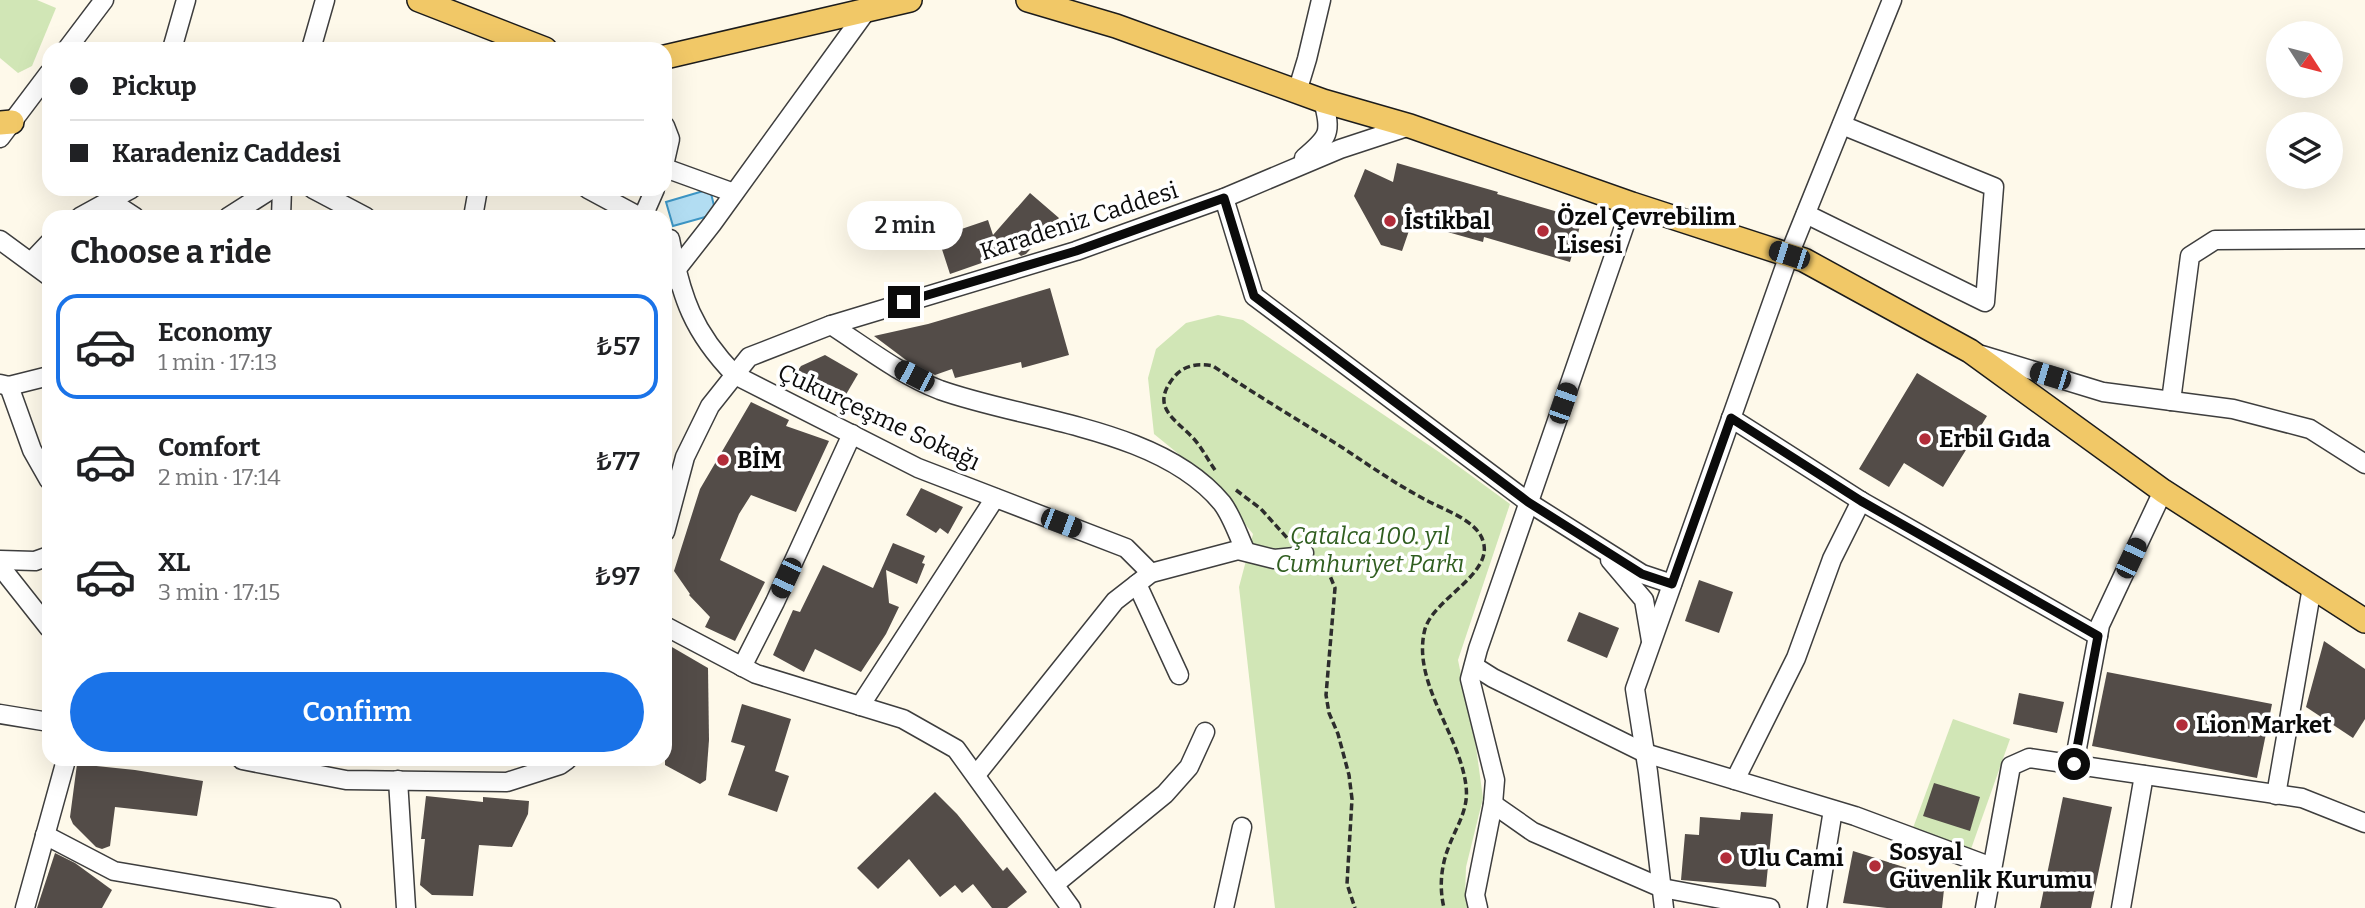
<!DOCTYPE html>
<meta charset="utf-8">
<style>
body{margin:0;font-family:Bitter,serif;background:#f2f2f2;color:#202124;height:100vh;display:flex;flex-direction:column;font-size:26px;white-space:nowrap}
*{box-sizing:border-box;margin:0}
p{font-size:23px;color:#757577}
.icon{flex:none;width:38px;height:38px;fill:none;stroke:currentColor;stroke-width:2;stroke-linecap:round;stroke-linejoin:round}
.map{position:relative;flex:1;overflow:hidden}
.drawer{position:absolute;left:42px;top:210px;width:630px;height:556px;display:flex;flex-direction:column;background:#fff;border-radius:21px;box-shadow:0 7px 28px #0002}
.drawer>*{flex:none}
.banner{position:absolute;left:42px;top:42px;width:630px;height:154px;border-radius:21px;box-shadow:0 7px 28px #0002;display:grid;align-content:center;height:154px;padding:0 28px;background:#fff}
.needle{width:46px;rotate:126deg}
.tools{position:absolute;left:2266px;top:21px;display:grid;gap:14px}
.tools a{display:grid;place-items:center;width:77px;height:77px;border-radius:50%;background:#fff;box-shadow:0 7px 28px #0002;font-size:35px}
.end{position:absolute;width:32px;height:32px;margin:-16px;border:9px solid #0b0b0b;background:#fff;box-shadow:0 0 0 4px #fff}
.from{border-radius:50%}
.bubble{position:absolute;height:49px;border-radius:24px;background:#fff;box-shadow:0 7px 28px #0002;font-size:23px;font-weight:600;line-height:49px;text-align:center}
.car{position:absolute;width:21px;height:42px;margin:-21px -10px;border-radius:9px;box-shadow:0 0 5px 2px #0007;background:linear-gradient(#222 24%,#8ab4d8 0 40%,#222 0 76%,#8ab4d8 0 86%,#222 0)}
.banner b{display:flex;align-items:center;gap:24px;height:66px;font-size:26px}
.banner b+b{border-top:2px solid #e0e0e0}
.banner i{width:18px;height:18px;background:#202124}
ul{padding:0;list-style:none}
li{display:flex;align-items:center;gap:21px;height:105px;margin:0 14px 10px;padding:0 14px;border:4px solid transparent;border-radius:21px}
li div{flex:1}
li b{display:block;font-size:26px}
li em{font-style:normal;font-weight:600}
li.current{border-color:#1a73e8}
li>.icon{width:63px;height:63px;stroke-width:1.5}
h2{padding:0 28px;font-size:32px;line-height:84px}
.primary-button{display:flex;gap:14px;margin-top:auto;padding:14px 28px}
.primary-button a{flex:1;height:80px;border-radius:42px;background:#1a73e8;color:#fff;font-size:28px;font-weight:600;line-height:80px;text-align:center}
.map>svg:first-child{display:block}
.green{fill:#d1e6b6}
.water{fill:#b2ddf2;stroke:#3d96c5;stroke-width:2}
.building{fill:#534c48}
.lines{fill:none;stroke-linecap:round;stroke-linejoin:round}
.minor-casing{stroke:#3e3e3e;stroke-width:21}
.major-casing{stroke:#1c1c1c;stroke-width:26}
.path{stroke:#2d2d2d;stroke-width:3.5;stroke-dasharray:7 3.5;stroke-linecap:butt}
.minor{stroke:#fff;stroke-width:18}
.major{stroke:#f1c867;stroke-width:23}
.route{stroke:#0b0b0b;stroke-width:9}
.poi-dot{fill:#b22c39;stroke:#fff;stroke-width:2.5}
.labels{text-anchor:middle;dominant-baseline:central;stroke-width:7;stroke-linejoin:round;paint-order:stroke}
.poi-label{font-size:24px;font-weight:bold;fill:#0b0b0b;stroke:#fff;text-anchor:start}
.street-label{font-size:24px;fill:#0b0b0b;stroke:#fff}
.park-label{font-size:24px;font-style:italic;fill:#305e20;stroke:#fff}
</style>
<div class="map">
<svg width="2365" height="908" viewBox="0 0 2365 908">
<rect width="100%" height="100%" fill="#fef9ea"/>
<g class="green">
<path d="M 0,0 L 37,0 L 56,8 L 32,66 L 18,73 L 0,58 Z"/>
<path d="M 1218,315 L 1243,320 L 1439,452 L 1510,504 L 1458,660 L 1476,747 L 1483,798 L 1466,867 L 1465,895 L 1469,908 L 1275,908 L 1239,587 L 1253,534 L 1208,478 L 1154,434 L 1148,378 L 1156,349 L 1186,323 Z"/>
<path d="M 1953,719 L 2010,739 L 1971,849 L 1913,828 Z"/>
</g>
<path class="water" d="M 710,189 L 716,214 L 673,226 L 666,202 Z"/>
<g class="building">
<path d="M 1397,163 L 1498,192 L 1497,194 L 1582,219 L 1570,262 L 1484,237 L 1483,242 L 1412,222 L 1402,251 L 1381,245 L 1354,196 L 1365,169 L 1393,182 Z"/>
<path d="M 1030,193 L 1059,218 L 1026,254 L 1021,256 L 1016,251 L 950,274 L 938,237 L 988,220 L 993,235 Z"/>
<path d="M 1050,288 L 1069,355 L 1022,368 L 1021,362 L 955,378 L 952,369 L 935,375 L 910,363 L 874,336 L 928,324 Z"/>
<path d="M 825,355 L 858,374 L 841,403 L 791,380 L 801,366 Z"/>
<path d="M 1917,373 L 1987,416 L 1943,487 L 1904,463 L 1889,487 L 1859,469 Z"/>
<path d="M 751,402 L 789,420 L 786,426 L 829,441 L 796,512 L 751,495 L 739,514 L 720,560 L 765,582 L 735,641 L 705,627 L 710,617 L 689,595 L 690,594 L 674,571 L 700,489 Z"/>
<path d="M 921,488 L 963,507 L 948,534 L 940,528 L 936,533 L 906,515 Z"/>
<path d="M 893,543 L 925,556 L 922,563 L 925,564 L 917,584 L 886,570 L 889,603 L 899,607 L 886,634 L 861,672 L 815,649 L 804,672 L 773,655 L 793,610 L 800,612 L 823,565 L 873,588 Z"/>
<path d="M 1699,580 L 1733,592 L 1719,633 L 1685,621 Z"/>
<path d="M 1579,612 L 1619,628 L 1607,658 L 1567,641 Z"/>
<path d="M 2324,641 L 2365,669 L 2365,719 L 2353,738 L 2306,707 Z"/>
<path d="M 665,643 L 708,668 L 709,740 L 706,780 L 700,784 L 665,765 Z"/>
<path d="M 2107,672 L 2272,704 L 2257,778 L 2092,746 Z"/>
<path d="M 2019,693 L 2064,702 L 2057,733 L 2013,724 Z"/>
<path d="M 742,704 L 791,719 L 775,771 L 789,776 L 777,812 L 728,795 L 745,746 L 731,742 Z"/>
<path d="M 77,764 L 135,770 L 203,781 L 197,816 L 115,807 L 110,846 L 102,849 L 96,847 L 73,824 L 70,817 Z"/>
<path d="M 1934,783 L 1980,797 L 1970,831 L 1923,816 Z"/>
<path d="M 935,792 L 957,814 L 1003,871 L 1007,867 L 1027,892 L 1007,908 L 992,908 L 973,884 L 962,893 L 955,885 L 940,897 L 909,859 L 878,889 L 857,868 Z"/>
<path d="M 426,796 L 483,802 L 483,797 L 529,801 L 528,814 L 512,847 L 479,845 L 473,896 L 432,895 L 420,885 L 425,839 L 421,839 Z"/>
<path d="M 2063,797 L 2112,807 L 2091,908 L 2040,908 Z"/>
<path d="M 1741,812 L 1773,814 L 1766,887 L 1681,880 L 1685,834 L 1699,835 L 1700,817 L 1740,820 Z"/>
<path d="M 1853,851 L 1945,880 L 1942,908 L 1887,908 L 1843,903 Z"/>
<path d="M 55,853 L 75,863 L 112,890 L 102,908 L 37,908 Z"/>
</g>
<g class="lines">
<g class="minor-casing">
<g id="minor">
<path d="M 67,49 L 104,0"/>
<path d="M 172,49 L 186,0"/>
<path d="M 311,49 L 325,0"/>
<path d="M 1297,92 L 1307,59 L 1321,0"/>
<path d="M 665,126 L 670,139 L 665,161"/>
<path d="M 0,138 L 49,73"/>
<path d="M 1304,158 C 1329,137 1332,133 1323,101"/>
<path d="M 665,168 L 734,193"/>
<path d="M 313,189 L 366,217"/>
<path d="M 588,189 L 640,217"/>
<path d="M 1224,198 L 1254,296 L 1528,502 L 1642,574 L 1672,584"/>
<path d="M 109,200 L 135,217"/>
<path d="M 1806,214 L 1985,302 L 1994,187 L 1842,125"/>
<path d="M 80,217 L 131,189"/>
<path d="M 228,217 L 272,189"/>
<path d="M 281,217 L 282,189"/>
<path d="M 473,217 L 478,189"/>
<path d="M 639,217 L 644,214 L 655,189"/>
<path d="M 670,239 C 681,297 693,332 735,375 L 918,468 L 1126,548 L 1151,573"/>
<path d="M 0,240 L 49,276"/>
<path d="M 31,262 L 49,243"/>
<path d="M 665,284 L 712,224 L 867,10"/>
<path d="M 831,325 C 865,347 901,375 940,390 C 1027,421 1160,428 1222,503 C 1232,516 1238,535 1245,550"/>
<path d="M 1982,355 L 2103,392 L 2233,409 L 2310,429 L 2365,464"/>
<path d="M 0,384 L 9,386 L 49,376"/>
<path d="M 9,386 L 32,450 L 49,480"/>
<path d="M 2171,401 L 2190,256 L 2215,240 L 2365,239"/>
<path d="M 1731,418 L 1861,501 L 2098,636"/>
<path d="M 665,532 L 685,457 L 710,406 L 749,357 L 831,325 L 1076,251 L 1224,198 L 1340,149 L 1410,126"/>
<path d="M 0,560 L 35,561 L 49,556"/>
<path d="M 1610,560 L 1644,600 L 1651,641"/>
<path d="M 0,566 L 49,628"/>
<path d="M 1137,584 L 1179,675"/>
<path d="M 665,626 L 756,674 L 903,719 L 956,749 L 1071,908"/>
<path d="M 1474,666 L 1493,678 L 1645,753 L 1855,816 L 1992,867"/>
<path d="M 742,667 L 775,602 L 852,434"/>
<path d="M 860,706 L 995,498"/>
<path d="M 0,714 L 49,722"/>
<path d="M 242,760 L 346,780 L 507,782 L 560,765 L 567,760"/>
<path d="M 2074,764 L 2100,625 L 2163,491"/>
<path d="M 976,775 L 1115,601 L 1151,573 L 1238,550 L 1274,559 L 1295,557 L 1304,553"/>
<path d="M 398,780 L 406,908"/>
<path d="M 1735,780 L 1796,658 L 1832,559 L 1861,501"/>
<path d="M 2276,795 L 2312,587"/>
<path d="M 1493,804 L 1533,832 L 1662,888 L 1770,908"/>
<path d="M 45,835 L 114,871 L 331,908"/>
<path d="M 1055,884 L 1165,794 L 1189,767 L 1205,732"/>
<path d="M 25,908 L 66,760"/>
<path d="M 1224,908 L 1242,827"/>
<path d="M 1478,908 L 1475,895 L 1493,804 L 1495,780 L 1470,679 L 1478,649 L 1632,204"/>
<path d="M 1664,908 L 1648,772 L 1635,689 L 1789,255 L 1892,0"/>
<path d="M 1817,908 L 1833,810"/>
<path d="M 1985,908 L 2011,766 L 2029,758 L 2302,798 L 2365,823"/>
<path d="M 2121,908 L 2144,775"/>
</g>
</g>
<g class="major-casing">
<g id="major">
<path d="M 419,0 L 545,49"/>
<path d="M 1028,0 L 1116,26 L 1323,101 L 1410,126 L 1632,204 L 1804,260 L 1970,351 L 2163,491 L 2365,621"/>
<path d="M 665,57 L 910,0"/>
<path d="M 0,123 L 12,122"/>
</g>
</g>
<g class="path">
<path d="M 1215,470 C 1208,460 1202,448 1194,439 C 1176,419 1149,408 1174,377 C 1184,365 1198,363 1213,366 C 1256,395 1300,421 1343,448 C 1370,466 1396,484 1424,499 C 1442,509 1477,520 1483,541 C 1494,574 1434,598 1425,629 C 1411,682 1460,734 1466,786 C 1469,809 1457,825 1449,846 C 1441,866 1439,887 1444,908"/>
<path d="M 1236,490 L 1261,509 L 1289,540"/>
<path d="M 1317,562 L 1328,571 L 1335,588 L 1326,695 L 1329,713 L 1338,734 L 1349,775 L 1352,799 L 1347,884 L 1355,908"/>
</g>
<use href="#minor" class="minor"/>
<use href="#major" class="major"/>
</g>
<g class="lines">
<path class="route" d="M 904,302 L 1076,251 L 1224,198 L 1254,296 L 1528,502 L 1642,574 L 1672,584 L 1731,418 L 1861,501 L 2098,636 L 2074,764"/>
</g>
<g class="poi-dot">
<circle cx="1390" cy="221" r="7"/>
<circle cx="1543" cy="231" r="7"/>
<circle cx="1925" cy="439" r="7"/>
<circle cx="723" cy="460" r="7"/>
<circle cx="2182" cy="725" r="7"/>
<circle cx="1726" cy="858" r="7"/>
<circle cx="1875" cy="866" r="7"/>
</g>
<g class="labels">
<g class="poi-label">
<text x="1557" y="217">Özel Çevrebilim<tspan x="1557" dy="28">Lisesi</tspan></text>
<text x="1404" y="221">İstikbal</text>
<text x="1939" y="439">Erbil Gıda</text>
<text x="737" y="460">BİM</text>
<text x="2196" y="725">Lion Market</text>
<text x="1889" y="852">Sosyal<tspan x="1889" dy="28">Güvenlik Kurumu</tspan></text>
<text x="1740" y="858">Ulu Cami</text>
</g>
<g class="street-label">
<text transform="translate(1079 221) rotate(-18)">Karadeniz Caddesi</text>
<text transform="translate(879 417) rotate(25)">Çukurçeşme Sokağı</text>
</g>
<g class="park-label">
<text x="1370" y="536">Çatalca 100. yıl<tspan x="1370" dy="28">Cumhuriyet Parkı</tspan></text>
</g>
</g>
</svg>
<div class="tools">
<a><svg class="needle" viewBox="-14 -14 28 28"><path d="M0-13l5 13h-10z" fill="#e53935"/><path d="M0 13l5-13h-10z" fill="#757577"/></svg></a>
<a><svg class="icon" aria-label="layers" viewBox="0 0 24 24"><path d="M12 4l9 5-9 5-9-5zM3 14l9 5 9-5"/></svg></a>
</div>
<i class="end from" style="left:2074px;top:764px"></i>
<i class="end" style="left:904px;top:302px"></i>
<div class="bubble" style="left:847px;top:201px;width:116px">2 min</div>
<i class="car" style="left:1789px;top:255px;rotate:288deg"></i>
<i class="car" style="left:914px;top:376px;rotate:297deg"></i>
<i class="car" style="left:2050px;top:376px;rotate:287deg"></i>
<i class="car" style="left:1563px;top:403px;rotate:19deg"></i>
<i class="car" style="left:1061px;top:523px;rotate:111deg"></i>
<i class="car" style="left:2131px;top:558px;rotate:25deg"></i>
<i class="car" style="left:786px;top:578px;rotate:205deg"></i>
<div class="banner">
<b><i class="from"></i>Pickup</b>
<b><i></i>Karadeniz Caddesi</b>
</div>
<section class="drawer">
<h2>Choose a ride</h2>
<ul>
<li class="current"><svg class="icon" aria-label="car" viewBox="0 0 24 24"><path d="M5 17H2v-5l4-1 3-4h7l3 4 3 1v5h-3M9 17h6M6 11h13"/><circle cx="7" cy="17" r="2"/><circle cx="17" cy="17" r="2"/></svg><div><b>Economy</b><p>1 min · 17:13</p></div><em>₺57</em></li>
<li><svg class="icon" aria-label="car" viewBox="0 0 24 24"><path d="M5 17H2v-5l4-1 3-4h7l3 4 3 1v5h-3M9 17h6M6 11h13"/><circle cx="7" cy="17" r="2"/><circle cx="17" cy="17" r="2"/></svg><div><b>Comfort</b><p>2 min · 17:14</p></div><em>₺77</em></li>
<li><svg class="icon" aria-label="car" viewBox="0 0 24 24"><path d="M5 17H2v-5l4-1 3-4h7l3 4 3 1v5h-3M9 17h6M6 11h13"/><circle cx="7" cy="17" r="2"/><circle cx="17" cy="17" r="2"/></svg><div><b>XL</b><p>3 min · 17:15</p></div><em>₺97</em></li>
</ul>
<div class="primary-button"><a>Confirm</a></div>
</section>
</div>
